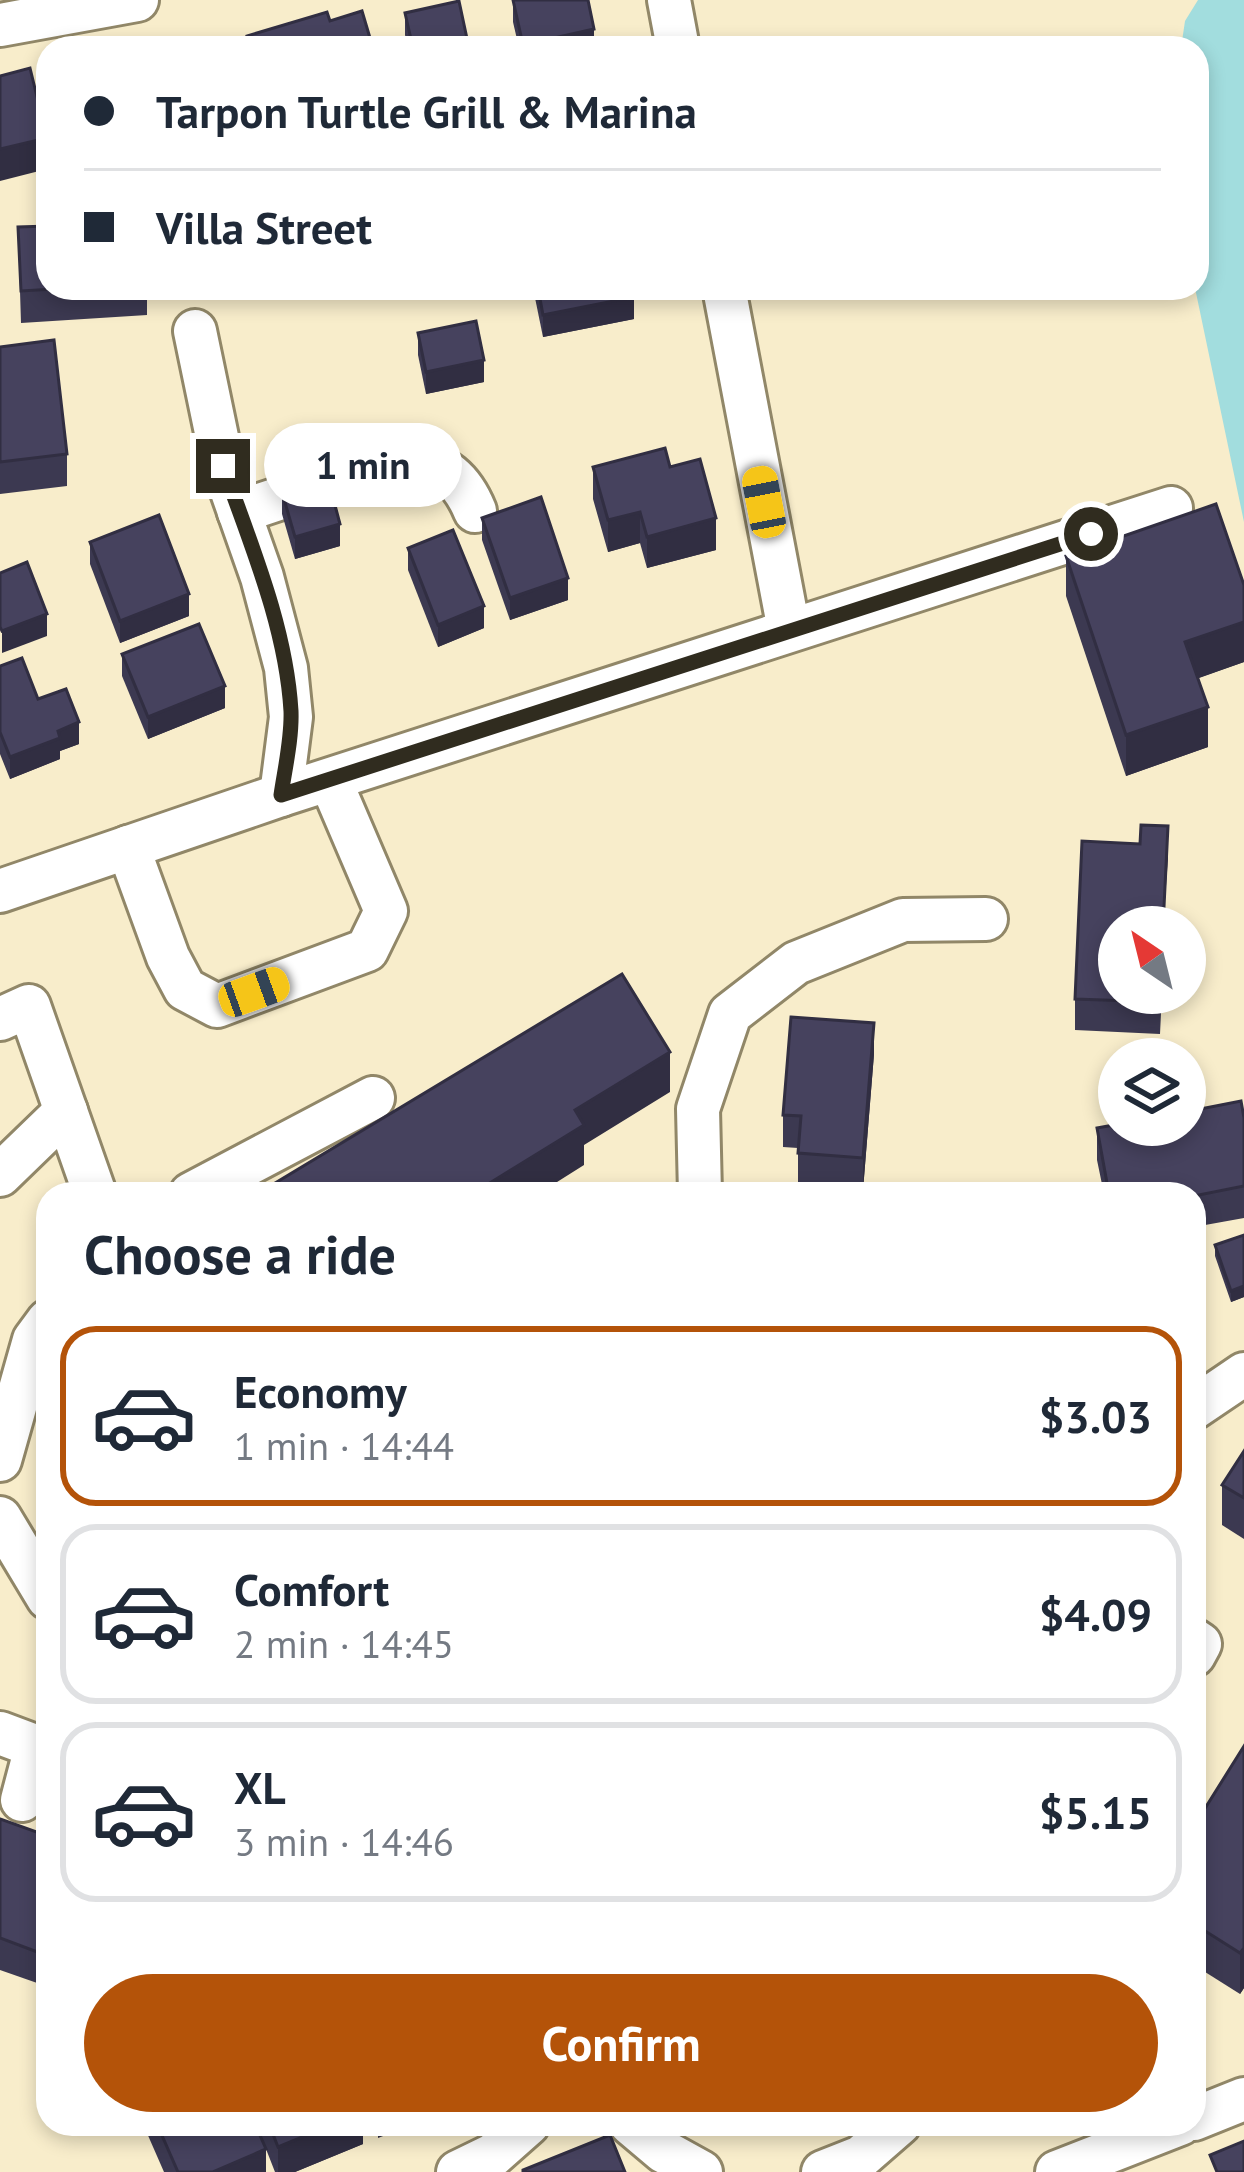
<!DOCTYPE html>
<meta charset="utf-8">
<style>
body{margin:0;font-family:"PT Sans",sans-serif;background:#f6f6f7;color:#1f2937;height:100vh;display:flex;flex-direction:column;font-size:45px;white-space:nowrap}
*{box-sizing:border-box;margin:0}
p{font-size:39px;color:#747a83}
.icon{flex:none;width:66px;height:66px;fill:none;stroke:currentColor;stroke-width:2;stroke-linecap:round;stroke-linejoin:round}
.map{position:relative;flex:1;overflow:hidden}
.sheet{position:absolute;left:36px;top:1182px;width:1170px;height:954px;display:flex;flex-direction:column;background:#fff;border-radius:36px;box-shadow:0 6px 18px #0003}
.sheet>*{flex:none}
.top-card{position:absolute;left:36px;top:36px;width:1173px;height:264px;border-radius:36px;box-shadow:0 6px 18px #0003;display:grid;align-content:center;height:264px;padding:0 48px;background:#fff}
.needle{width:78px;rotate:325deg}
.tools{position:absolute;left:1098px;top:906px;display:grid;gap:24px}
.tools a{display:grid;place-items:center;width:108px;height:108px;border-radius:50%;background:#fff;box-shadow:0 6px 18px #0003;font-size:60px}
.end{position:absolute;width:54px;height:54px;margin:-27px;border:15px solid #302c1f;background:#fff;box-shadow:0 0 0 6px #fff}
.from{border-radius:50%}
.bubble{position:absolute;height:84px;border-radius:42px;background:#fff;box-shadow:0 6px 18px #0003;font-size:39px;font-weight:600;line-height:84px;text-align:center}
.car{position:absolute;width:36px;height:72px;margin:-36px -18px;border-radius:15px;box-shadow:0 0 9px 3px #0007;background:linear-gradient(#f5c518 24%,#345 0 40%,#f5c518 0 76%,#345 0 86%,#f5c518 0)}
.top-card b{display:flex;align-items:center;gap:42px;height:114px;font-size:45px}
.top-card b+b{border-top:3px solid #e0e1e3}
.top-card i{width:30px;height:30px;background:#1f2937}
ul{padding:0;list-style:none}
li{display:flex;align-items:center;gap:36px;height:180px;margin:0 24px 18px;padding:0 24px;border:6px solid #e0e1e3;border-radius:36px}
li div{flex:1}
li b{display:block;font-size:45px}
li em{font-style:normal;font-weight:600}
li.current{border-color:#b45309}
li>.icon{width:108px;height:108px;stroke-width:1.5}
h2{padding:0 48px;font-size:54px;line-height:144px}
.primary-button{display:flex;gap:24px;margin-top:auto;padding:24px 48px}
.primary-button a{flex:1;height:138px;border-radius:72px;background:#b45309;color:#fff;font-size:48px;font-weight:600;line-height:138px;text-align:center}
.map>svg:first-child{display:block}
.water{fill:#a2ddde}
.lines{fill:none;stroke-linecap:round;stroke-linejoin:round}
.minor-casing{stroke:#918768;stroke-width:48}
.minor{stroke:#fff;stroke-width:42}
.wall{fill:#3c3951}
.shaded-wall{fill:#312e42}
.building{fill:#46425e;stroke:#312e42;stroke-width:3}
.route{stroke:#302c1f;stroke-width:15}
</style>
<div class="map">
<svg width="1244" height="2172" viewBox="0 0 1244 2172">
<rect width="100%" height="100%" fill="#f8edcb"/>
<path class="water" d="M 1198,0 L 1244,0 L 1244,522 L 1195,288 L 1197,48 L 1181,48 L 1185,21 Z"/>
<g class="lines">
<g class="minor-casing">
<g id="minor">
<path d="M 669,0 L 678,48"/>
<path d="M 0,25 L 137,0"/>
<path d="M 724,288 L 789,630"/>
<path d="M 195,331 L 223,466 L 262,577 L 286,668 L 291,717 L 281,795"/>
<path d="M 239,512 C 269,502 299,492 329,482 C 386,464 445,438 475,511"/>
<path d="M 128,847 L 168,957 L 185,989 L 217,1006 L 367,950 L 386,911 L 330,780"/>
<path d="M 0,891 L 281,795 L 1171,508"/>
<path d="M 0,1019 L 29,1006 L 95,1194"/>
<path d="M 0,1175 L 66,1111"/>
<path d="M 191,1194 L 373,1098"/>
<path d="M 700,1194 L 698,1109 L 730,1014 L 796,963 L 903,920 L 986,919"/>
<path d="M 1194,1408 L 1244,1374"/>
<path d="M 0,1460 L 34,1340 L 48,1321"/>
<path d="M 0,1518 L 48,1598"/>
<path d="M 1194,1640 L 1200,1644 L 1194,1655"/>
<path d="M 0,1733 L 48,1751"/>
<path d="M 22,1800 L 36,1747"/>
<path d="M 1194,2119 L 1244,2099"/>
<path d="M 631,2124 L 663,2151 L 701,2172"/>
<path d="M 458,2172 L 493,2155 L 528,2124"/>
<path d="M 823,2172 L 861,2157 L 899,2124"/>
<path d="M 1057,2172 L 1180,2124"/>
</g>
</g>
<use href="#minor" class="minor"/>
</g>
<g class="wall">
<path d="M 513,0 L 594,48 L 519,48 L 513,22 Z"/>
<path d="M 405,13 L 469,48 L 408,48 L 405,35 Z"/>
<path d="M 18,227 L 48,288 L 147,288 L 147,315 L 21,323 Z"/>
<path d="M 533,288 L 632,288 L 634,319 L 543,337 Z"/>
<path d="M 418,333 L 484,382 L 426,394 L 418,355 Z"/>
<path d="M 0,347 L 67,454 L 67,486 L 0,494 Z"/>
<path d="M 593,467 L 670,467 L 716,550 L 647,568 L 640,543 L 608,552 L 593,499 Z"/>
<path d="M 282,492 L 340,546 L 295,559 L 282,514 Z"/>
<path d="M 482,518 L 568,600 L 510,620 L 482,540 Z"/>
<path d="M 90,542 L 189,616 L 120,643 L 90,564 Z"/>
<path d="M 408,548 L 484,628 L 438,647 L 408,570 Z"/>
<path d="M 1066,556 L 1244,585 L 1244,662 L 1198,678 L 1208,747 L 1126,776 L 1066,596 Z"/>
<path d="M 122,654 L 225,708 L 148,739 L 122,676 Z"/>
<path d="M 0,666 L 38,699 L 79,744 L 60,751 L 60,759 L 10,779 L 0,754 Z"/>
<path d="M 1168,858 L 1119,993 L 1162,993 L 1160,1034 L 1075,1030 L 1075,999 Z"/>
<path d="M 874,1054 L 863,1190 L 798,1184 L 798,1148 L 783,1147 L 783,1115 Z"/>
<path d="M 1244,1118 L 1244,1218 L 1194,1227 L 1194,1194 L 1104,1194 L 1097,1160 L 1097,1128 Z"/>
<path d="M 1244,1235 L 1244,1297 L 1231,1302 L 1215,1256 L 1215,1245 Z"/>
<path d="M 1244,1451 L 1244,1539 L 1222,1525 L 1222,1485 Z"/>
<path d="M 1244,1746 L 1244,1988 L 1240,1994 L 1194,1965 L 1194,1826 Z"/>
<path d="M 0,1819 L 48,1836 L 40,1984 L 0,1970 Z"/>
<path d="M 143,2124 L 363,2124 L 363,2144 L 295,2172 L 275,2172 L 266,2149 L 266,2172 L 164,2172 Z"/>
</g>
<g class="shaded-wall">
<path d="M 594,29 L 594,48 L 523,48 L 523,45 Z"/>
<path d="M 47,138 L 47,169 L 0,181 L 0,149 Z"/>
<path d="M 634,297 L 634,319 L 543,337 L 543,315 Z"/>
<path d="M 484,360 L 484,382 L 426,394 L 426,372 Z"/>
<path d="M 640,512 L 640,543 L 608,552 L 608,520 Z"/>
<path d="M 716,518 L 716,550 L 647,568 L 647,537 Z"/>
<path d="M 340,524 L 340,546 L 295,559 L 295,537 Z"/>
<path d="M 568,578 L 568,600 L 510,620 L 510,598 Z"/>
<path d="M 189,594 L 189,616 L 120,643 L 120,621 Z"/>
<path d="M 484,606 L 484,628 L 438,647 L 438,625 Z"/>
<path d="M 47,614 L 47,636 L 2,653 L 2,631 Z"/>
<path d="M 1244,622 L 1244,662 L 1185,683 L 1185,642 Z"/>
<path d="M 225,686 L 225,708 L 148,739 L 148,717 Z"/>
<path d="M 1208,707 L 1208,747 L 1126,776 L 1126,735 Z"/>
<path d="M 79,722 L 79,744 L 60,751 L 60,759 L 10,779 L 10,757 L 58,731 Z"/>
<path d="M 1168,826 L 1168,858 L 1163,927 Z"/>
<path d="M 874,1023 L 874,1054 L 863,1190 L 863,1158 Z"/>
<path d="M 670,1052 L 670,1092 L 584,1145 L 584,1165 L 538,1194 L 472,1194 L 575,1110 Z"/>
<path d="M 1244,1286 L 1244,1297 L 1231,1302 L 1231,1291 Z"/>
<path d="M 48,1930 L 48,1962 L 40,1984 L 40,1953 Z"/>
<path d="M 1244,1948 L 1244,1988 L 1240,1994 L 1240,1953 Z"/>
<path d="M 334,2124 L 363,2124 L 363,2144 L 295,2172 L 278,2172 L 278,2147 Z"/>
<path d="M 378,2124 L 414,2124 L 378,2138 Z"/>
<path d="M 266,2149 L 266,2172 L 213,2172 Z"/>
</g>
<g class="building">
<path d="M 513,0 L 588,0 L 594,29 L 523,45 Z"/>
<path d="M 459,1 L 469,48 L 413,48 L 405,13 Z"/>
<path d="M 362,11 L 373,48 L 250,48 L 247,36 L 327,12 L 330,21 Z"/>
<path d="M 30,68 L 47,138 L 0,149 L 0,76 Z"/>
<path d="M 48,226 L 48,288 L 72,288 L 21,291 L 18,227 Z"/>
<path d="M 538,288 L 632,288 L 634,297 L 543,315 Z"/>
<path d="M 476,321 L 484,360 L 426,372 L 418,333 Z"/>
<path d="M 54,340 L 67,454 L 0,462 L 0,347 Z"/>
<path d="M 665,448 L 670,467 L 700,459 L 716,518 L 647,537 L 640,512 L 608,520 L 593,467 Z"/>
<path d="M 328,479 L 340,524 L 295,537 L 282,492 Z"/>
<path d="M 541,497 L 568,578 L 510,598 L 482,518 Z"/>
<path d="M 1216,504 L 1244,585 L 1244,622 L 1185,642 L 1208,707 L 1126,735 L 1066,556 Z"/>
<path d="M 159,515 L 189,594 L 120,621 L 90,542 Z"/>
<path d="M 453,530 L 484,606 L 438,625 L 408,548 Z"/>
<path d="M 27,562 L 47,614 L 2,631 L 0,627 L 0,573 Z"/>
<path d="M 199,624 L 225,686 L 148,717 L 122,654 Z"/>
<path d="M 22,658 L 38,699 L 66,689 L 79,722 L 58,731 L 60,738 L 10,757 L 0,732 L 0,666 Z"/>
<path d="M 1141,825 L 1168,826 L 1163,927 L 1119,927 L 1119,993 L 1160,993 L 1160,1002 L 1075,999 L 1082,841 L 1140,844 Z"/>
<path d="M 622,974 L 670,1052 L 575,1110 L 584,1125 L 472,1194 L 257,1194 Z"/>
<path d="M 791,1017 L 874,1023 L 863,1158 L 798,1153 L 801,1116 L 783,1115 Z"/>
<path d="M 1241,1101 L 1244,1118 L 1244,1186 L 1194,1196 L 1194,1194 L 1109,1194 L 1097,1128 L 1119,1124 L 1185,1125 L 1185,1112 Z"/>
<path d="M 1244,1235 L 1244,1286 L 1231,1291 L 1215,1245 Z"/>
<path d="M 1244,1451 L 1244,1498 L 1222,1485 Z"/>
<path d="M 1244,1746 L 1244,1948 L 1240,1953 L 1194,1924 L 1194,1826 Z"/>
<path d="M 0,1819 L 48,1836 L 48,1930 L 40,1953 L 0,1938 Z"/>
<path d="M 157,2124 L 255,2124 L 266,2149 L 213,2172 L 178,2172 Z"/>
<path d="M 269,2124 L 334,2124 L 278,2147 Z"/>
<path d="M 610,2135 L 625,2172 L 523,2172 L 523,2170 Z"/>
<path d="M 1244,2141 L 1244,2172 L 1217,2172 L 1210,2155 Z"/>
</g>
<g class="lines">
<path class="route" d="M 223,466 C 251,545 286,627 291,711 C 292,738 285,768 281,795 L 1091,534"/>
</g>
</svg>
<div class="tools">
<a><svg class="needle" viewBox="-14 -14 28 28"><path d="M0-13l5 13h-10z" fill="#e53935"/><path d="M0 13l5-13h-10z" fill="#747a83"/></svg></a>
<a><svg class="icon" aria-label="layers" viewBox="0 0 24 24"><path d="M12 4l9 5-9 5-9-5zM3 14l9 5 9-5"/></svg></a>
</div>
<i class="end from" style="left:1091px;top:534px"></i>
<i class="end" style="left:223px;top:466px"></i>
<div class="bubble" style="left:264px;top:423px;width:198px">1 min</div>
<i class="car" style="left:764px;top:502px;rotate:349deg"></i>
<i class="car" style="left:254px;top:992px;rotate:70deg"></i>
<div class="top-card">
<b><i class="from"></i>Tarpon Turtle Grill &amp; Marina</b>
<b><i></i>Villa Street</b>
</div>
<section class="sheet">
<h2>Choose a ride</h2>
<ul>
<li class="current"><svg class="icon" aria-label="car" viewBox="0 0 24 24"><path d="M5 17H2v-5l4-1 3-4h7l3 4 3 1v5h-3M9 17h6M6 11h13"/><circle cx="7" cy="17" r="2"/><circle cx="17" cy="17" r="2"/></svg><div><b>Economy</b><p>1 min · 14:44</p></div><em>$3.03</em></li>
<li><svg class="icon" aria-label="car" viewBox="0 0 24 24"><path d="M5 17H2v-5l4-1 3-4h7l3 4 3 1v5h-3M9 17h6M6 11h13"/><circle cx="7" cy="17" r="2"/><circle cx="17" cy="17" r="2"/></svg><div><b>Comfort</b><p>2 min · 14:45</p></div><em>$4.09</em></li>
<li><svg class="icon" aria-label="car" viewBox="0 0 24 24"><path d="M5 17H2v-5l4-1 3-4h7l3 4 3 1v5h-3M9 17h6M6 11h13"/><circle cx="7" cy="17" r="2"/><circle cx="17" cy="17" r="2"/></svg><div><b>XL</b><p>3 min · 14:46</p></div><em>$5.15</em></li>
</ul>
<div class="primary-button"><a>Confirm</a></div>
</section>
</div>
